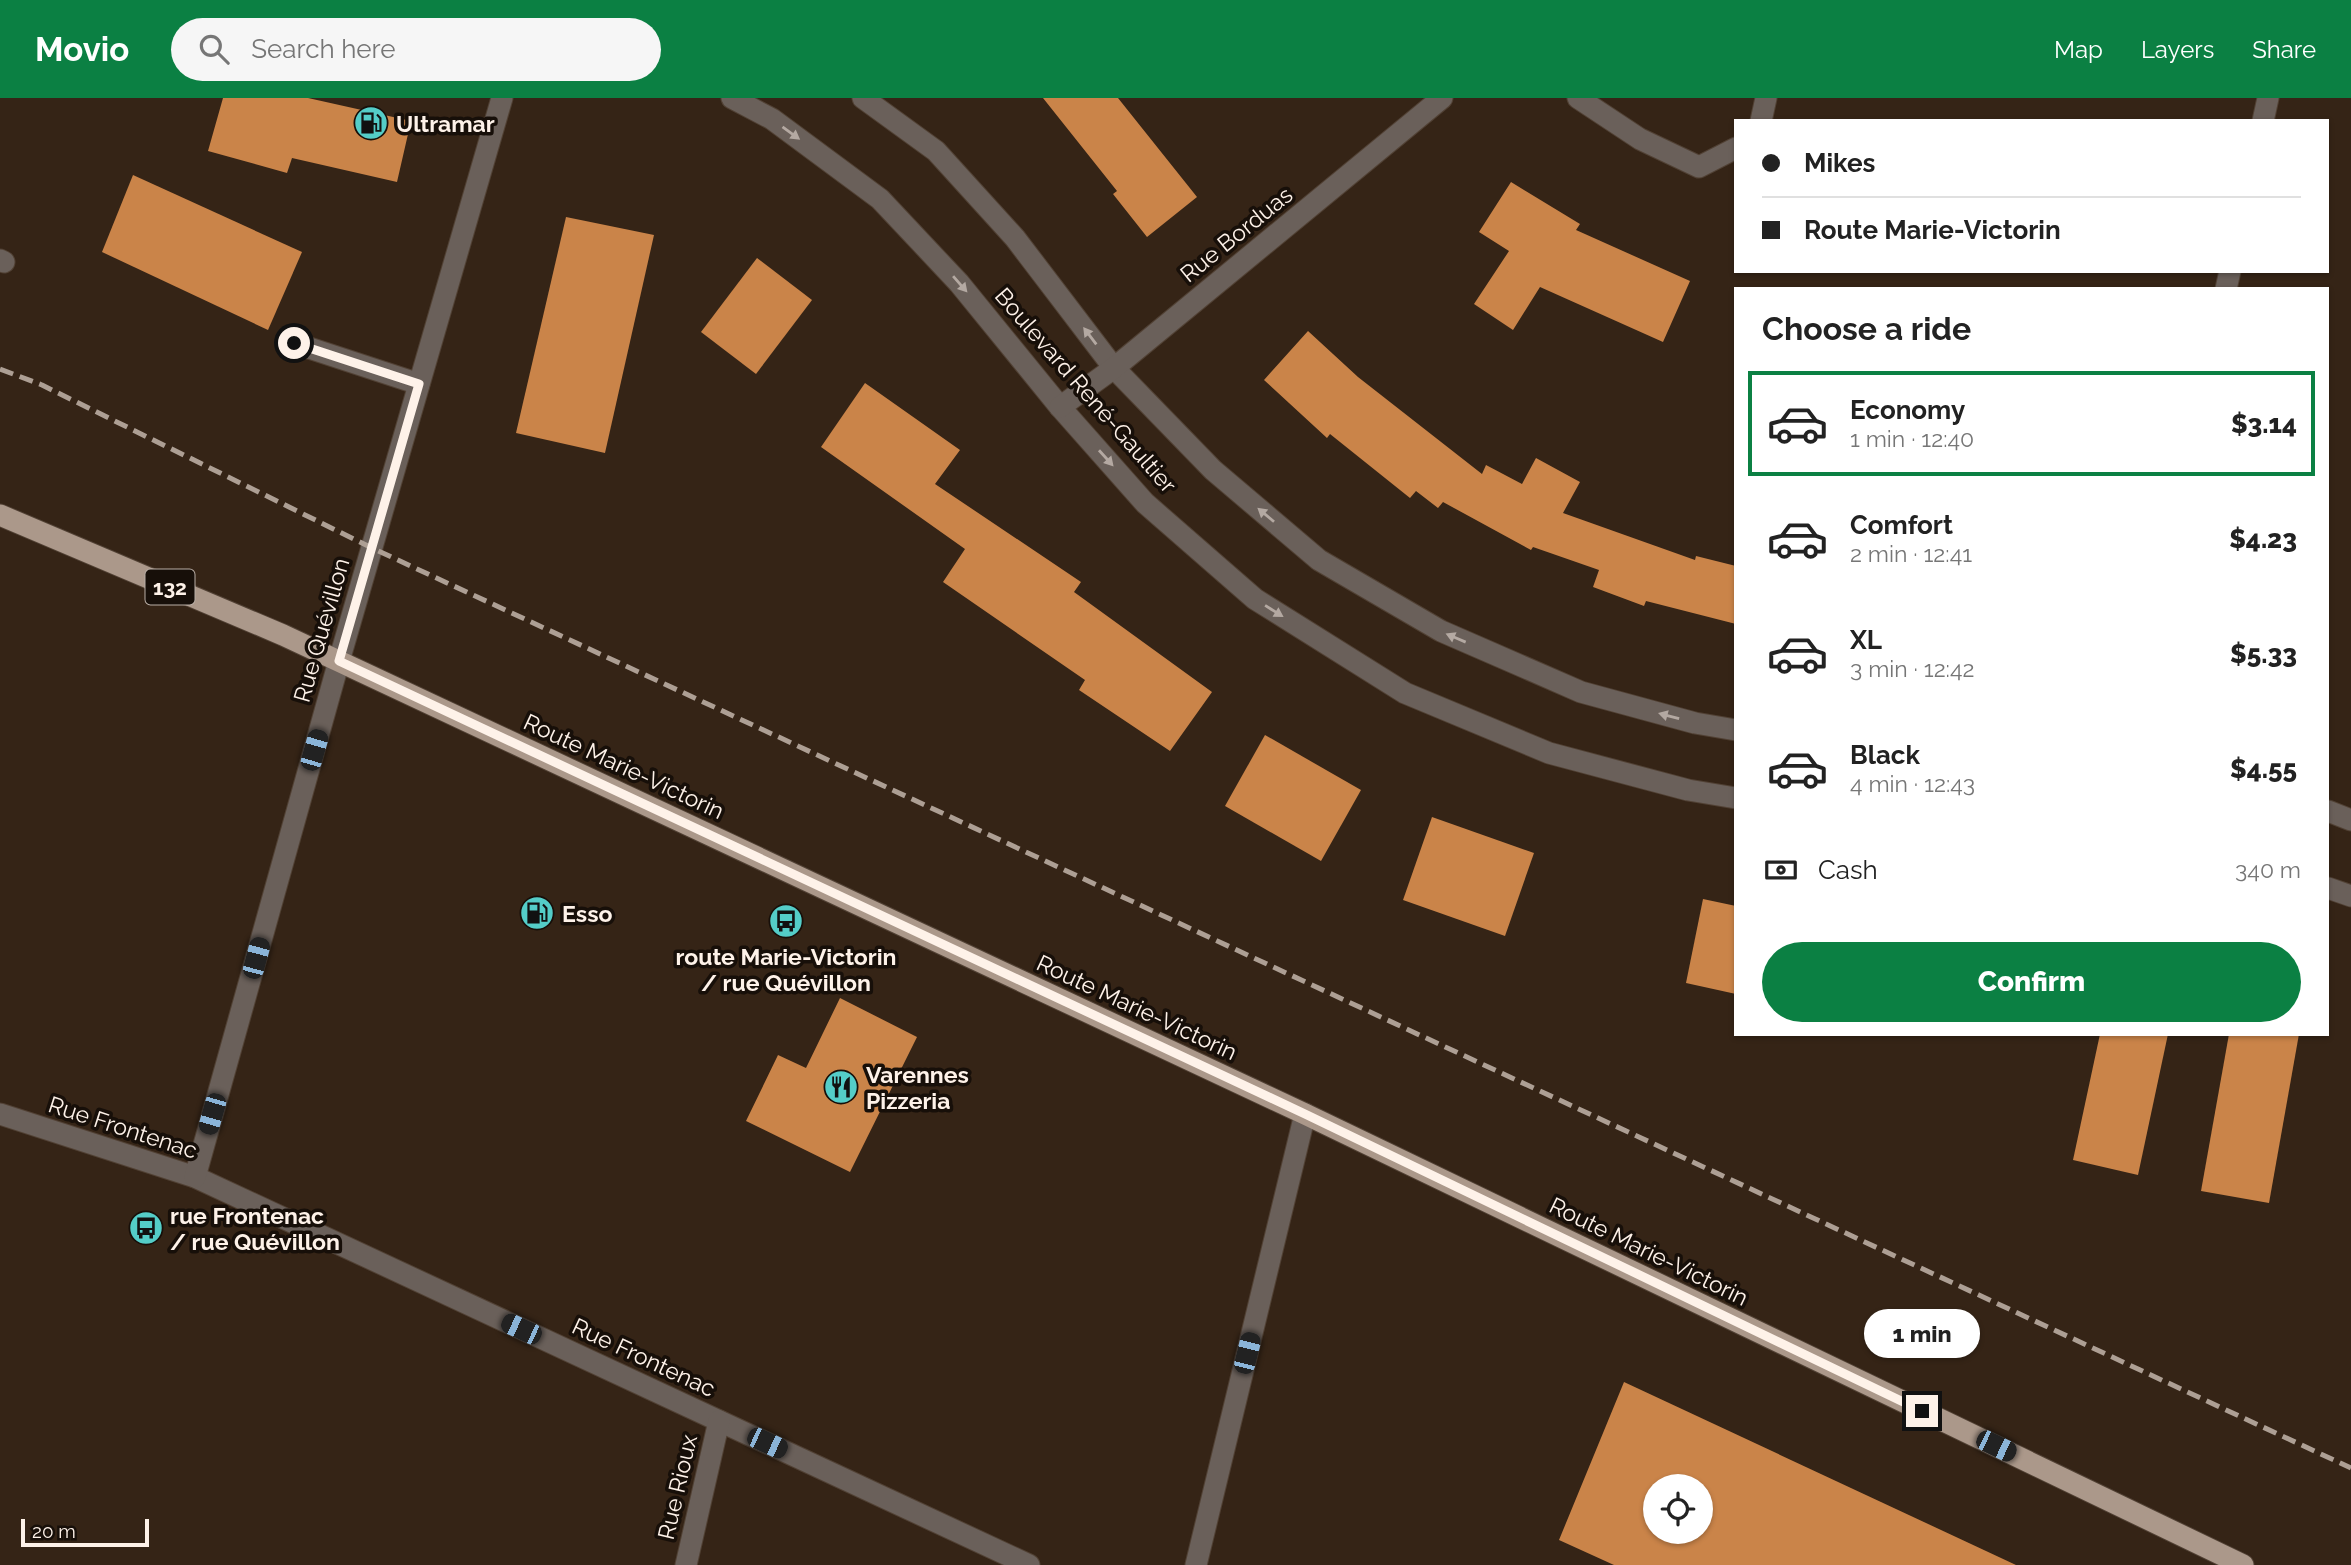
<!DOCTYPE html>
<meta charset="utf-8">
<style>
body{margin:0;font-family:Raleway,sans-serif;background:#f6f6f6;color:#222;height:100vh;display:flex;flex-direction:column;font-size:26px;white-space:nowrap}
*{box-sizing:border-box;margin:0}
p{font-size:23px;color:#767676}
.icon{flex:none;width:38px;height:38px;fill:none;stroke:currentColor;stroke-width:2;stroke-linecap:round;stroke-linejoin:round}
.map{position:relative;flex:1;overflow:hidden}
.drawer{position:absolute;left:1734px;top:189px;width:595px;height:749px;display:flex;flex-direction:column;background:#fff;border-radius:0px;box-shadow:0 2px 5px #0004}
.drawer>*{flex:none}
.banner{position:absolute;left:1734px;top:21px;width:595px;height:154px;border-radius:0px;box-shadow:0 2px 5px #0004;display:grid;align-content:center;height:154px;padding:0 28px;background:#fff}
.fabs{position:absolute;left:1643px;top:1376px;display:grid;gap:14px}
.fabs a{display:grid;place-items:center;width:70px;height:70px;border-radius:50%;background:#fff;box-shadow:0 2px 5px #0004;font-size:35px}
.scale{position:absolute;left:21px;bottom:18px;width:128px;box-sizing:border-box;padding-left:7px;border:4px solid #fef2e9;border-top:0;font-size:19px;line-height:24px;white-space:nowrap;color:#fef2e9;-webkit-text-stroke:5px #170f09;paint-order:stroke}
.end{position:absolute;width:32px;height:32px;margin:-16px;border:9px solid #fef2e9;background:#111;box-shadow:0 0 0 4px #111}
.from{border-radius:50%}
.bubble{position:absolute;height:49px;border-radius:24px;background:#fff;box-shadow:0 2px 5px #0004;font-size:23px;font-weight:800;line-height:49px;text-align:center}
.car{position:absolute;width:21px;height:42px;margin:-21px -10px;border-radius:9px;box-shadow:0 0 5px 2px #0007;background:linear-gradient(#222 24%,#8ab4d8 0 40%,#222 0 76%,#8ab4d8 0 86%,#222 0)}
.banner b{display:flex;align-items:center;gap:24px;height:66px;font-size:26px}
.banner b+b{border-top:2px solid #e0e0e0}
.banner i{width:18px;height:18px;background:#222}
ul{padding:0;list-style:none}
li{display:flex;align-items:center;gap:21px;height:105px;margin:0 14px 10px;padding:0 14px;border:4px solid transparent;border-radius:0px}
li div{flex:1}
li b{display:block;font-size:26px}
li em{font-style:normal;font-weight:800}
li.current{border-color:#0b8043}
li>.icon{width:63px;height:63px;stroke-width:1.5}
h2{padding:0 28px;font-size:32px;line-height:84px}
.pay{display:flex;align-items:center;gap:18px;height:77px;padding:0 28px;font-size:26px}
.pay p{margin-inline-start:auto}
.button{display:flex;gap:14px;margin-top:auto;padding:14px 28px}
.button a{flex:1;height:80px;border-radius:42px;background:#0b8043;color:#fff;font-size:28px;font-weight:800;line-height:80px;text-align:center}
header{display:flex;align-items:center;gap:42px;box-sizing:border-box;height:98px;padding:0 35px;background:#0b8043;color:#fff}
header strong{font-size:33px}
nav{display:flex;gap:38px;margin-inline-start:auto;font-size:24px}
.search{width:490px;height:63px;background:#f6f6f6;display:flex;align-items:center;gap:18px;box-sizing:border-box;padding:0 24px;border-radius:38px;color:#767676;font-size:26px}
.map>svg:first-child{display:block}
.building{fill:#ca8449;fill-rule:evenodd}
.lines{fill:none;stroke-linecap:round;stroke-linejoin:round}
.minor-casing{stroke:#514134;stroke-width:23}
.major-casing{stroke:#514134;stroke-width:23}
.minor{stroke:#6a605a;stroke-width:21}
.major{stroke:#ab988a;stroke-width:21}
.rail{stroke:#ad9f94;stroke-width:5;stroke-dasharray:14 7;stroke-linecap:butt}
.oneway{fill:#b4a9a2}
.route{stroke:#fef2e9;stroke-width:9}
.labels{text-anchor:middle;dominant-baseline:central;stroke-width:7;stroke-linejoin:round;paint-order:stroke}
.shield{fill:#170f09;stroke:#b9aea6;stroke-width:2}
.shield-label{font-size:21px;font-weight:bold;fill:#fef2e9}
.poi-label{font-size:23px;font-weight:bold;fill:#fef2e9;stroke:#170f09;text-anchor:start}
.street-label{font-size:23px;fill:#fef2e9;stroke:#170f09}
</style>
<header>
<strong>Movio</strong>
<div class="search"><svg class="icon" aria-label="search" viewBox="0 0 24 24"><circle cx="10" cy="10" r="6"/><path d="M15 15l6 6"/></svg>Search here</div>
<nav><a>Map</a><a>Layers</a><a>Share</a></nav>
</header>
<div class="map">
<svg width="2351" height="1467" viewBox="0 0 2351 1467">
<rect width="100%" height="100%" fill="#352416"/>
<g class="building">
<path d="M 223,0 L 308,0 L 411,23 L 397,84 L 292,60 L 287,75 L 208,53 Z"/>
<path d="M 1043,0 L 1118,0 L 1197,99 L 1147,139 L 1113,96 L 1117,93 Z"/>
<path d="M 133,77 L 302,154 L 268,232 L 102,154 Z"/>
<path d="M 1511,84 L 1580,126 L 1576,132 L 1690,183 L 1663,244 L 1540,189 L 1513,232 L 1474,206 L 1509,153 L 1479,134 Z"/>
<path d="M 566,119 L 654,137 L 605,355 L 516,335 Z"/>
<path d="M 757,160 L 812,202 L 756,276 L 701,234 Z"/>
<path d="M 1308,233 L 1358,279 L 1482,376 L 1486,367 L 1522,386 L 1536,360 L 1580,384 L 1563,415 L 1695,462 L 1696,458 L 1736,468 L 1736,526 L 1646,503 L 1644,508 L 1593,489 L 1599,472 L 1533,449 L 1531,452 L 1443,404 L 1438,410 L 1416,393 L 1410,400 L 1330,336 L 1327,340 L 1264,282 Z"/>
<path d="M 865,285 L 960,352 L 935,386 L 1081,484 L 1074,494 L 1212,594 L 1170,653 L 1079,592 L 1085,582 L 943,484 L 965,451 L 821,349 Z"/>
<path d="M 1265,637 L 1361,692 L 1321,763 L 1225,708 Z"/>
<path d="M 1432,719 L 1534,755 L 1505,838 L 1403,802 Z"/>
<path d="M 1703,801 L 1736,808 L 1736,896 L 1686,885 Z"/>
<path d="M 840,900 L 917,939 L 850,1074 L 746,1023 L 778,957 L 806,970 Z"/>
<path d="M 2100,936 L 2168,936 L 2138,1077 L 2073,1062 Z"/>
<path d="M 2229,936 L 2299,936 L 2269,1105 L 2201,1093 Z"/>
<path d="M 1624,1284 L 2016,1467 L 1614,1467 L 1559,1442 ZM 1656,1388 L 1701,1388 L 1701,1433 L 1656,1433 Z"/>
</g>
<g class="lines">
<g class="minor-casing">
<g id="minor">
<path d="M 732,0 L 772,21 L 880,101 L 959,185 L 1060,309 L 1145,405 L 1255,501 L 1405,595 L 1549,655 L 1688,692 L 1736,700"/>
<path d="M 863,0 L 936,53 L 1015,140 L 1114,270 L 1213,372 L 1319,462 L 1441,533 L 1581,594 L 1695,625 L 1736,632"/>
<path d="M 1578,0 L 1640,41 L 1699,69 L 1736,50"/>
<path d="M 1761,23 L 1766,0"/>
<path d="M 2263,23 L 2268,0"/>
<path d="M 0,162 L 4,164"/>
<path d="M 2226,191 L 2230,173"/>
<path d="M 294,245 L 419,286"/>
<path d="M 1060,309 L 1114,270 L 1442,0"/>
<path d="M 2328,713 L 2351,722"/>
<path d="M 2328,790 L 2351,798"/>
<path d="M 0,1016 L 195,1079 L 1029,1467"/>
<path d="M 195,1079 L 339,563 L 502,0"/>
<path d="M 686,1467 L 719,1323"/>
<path d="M 1196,1467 L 1305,1016"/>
</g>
</g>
<g class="major-casing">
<path id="major" d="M 0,417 L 283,537 L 1305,1016 L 2243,1467"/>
</g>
<use href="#minor" class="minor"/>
<use href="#major" class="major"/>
<path class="rail" d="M 0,271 L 42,287 L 372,450 L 2351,1370"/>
</g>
<defs><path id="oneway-solid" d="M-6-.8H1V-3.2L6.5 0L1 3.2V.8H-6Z" transform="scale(1.75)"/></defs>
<g class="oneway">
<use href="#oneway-solid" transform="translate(791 35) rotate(36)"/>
<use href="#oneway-solid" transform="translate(960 186) rotate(49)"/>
<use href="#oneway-solid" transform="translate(1090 238) rotate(-127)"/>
<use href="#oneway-solid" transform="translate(1106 360) rotate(48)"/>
<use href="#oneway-solid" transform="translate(1266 417) rotate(-140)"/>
<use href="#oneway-solid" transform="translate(1274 513) rotate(32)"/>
<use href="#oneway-solid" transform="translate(1456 540) rotate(-157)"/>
<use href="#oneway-solid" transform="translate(1669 618) rotate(-165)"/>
</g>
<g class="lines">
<path class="route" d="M 294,245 L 419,286 L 339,563 L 1305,1016 L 1922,1313"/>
</g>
<defs>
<g id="fuel-disc" transform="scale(1.75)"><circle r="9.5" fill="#54cdc8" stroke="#170f09"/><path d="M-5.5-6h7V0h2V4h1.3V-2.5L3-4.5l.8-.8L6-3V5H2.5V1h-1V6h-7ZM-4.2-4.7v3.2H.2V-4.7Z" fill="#111"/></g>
<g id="bus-disc" transform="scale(1.75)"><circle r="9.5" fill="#54cdc8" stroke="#170f09"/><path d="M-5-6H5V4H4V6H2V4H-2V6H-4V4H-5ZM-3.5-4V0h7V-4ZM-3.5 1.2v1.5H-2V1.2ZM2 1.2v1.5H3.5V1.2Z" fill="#111"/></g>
<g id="restaurant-disc" transform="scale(1.75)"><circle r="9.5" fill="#54cdc8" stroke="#170f09"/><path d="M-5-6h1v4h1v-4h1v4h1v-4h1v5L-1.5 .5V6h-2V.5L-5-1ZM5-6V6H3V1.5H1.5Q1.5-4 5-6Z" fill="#111"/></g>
</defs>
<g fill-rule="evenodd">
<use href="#fuel-disc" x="371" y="25"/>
<use href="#fuel-disc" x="537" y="815"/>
<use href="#bus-disc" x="786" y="823"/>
<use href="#restaurant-disc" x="841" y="989"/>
<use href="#bus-disc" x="146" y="1130"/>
</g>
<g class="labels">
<rect class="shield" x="145.5" y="471.5" width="49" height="35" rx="5"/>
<g class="shield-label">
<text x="170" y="489">132</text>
</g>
<g class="poi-label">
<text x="396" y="25">Ultramar</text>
<text x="562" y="815">Esso</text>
<text x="786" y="858" text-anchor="middle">route Marie-Victorin<tspan x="786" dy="26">/ rue Quévillon</tspan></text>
<text x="866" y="976">Varennes<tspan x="866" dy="26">Pizzeria</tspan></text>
<text x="170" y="1117">rue Frontenac<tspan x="170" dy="26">/ rue Quévillon</tspan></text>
</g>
<g class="street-label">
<text transform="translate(1236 136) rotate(-39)">Rue Borduas</text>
<text transform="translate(1086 292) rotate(49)">Boulevard René-Gaultier</text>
<text transform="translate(321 532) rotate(-74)">Rue Quévillon</text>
<text transform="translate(624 668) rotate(25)">Route Marie-Victorin</text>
<text transform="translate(1137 909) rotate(25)">Route Marie-Victorin</text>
<text transform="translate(123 1029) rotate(18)">Rue Frontenac</text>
<text transform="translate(1649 1153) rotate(26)">Route Marie-Victorin</text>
<text transform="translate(644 1259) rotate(25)">Rue Frontenac</text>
<text transform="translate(677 1389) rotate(-77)">Rue Rioux</text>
</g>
</g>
</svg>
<div class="fabs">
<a><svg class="icon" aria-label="locate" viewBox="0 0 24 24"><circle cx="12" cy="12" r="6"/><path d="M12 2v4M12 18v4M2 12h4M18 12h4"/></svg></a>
</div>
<div class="scale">20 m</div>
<i class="end from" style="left:294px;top:245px"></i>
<i class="end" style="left:1922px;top:1313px"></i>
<div class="bubble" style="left:1864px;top:1211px;width:116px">1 min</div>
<i class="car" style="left:314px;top:652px;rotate:16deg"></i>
<i class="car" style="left:256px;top:860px;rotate:15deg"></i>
<i class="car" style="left:212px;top:1016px;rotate:196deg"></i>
<i class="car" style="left:521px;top:1231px;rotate:295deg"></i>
<i class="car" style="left:1247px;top:1255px;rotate:14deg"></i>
<i class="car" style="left:767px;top:1345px;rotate:115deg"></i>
<i class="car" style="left:1996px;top:1348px;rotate:116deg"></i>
<div class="banner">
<b><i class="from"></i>Mikes</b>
<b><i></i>Route Marie-Victorin</b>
</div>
<section class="drawer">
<h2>Choose a ride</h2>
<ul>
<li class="current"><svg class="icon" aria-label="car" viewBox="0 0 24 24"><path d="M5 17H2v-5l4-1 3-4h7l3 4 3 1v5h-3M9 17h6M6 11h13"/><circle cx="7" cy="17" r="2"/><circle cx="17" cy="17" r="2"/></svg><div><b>Economy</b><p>1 min · 12:40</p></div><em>$3.14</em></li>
<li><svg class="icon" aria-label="car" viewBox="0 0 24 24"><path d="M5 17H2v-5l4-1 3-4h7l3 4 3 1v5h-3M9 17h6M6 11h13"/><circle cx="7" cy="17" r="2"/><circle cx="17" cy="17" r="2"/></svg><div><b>Comfort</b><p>2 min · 12:41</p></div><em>$4.23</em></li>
<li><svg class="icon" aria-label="car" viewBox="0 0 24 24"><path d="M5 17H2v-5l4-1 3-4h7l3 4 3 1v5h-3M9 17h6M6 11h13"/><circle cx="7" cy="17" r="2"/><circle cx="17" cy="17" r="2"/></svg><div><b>XL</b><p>3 min · 12:42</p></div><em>$5.33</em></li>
<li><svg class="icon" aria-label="car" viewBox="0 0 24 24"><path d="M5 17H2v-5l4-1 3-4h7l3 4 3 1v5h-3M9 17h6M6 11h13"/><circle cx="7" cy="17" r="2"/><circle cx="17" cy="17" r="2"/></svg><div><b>Black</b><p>4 min · 12:43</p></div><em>$4.55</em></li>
</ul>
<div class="pay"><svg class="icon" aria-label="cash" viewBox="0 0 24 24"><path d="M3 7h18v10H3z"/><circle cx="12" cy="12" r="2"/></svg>Cash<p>340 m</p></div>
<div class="button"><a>Confirm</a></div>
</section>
</div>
